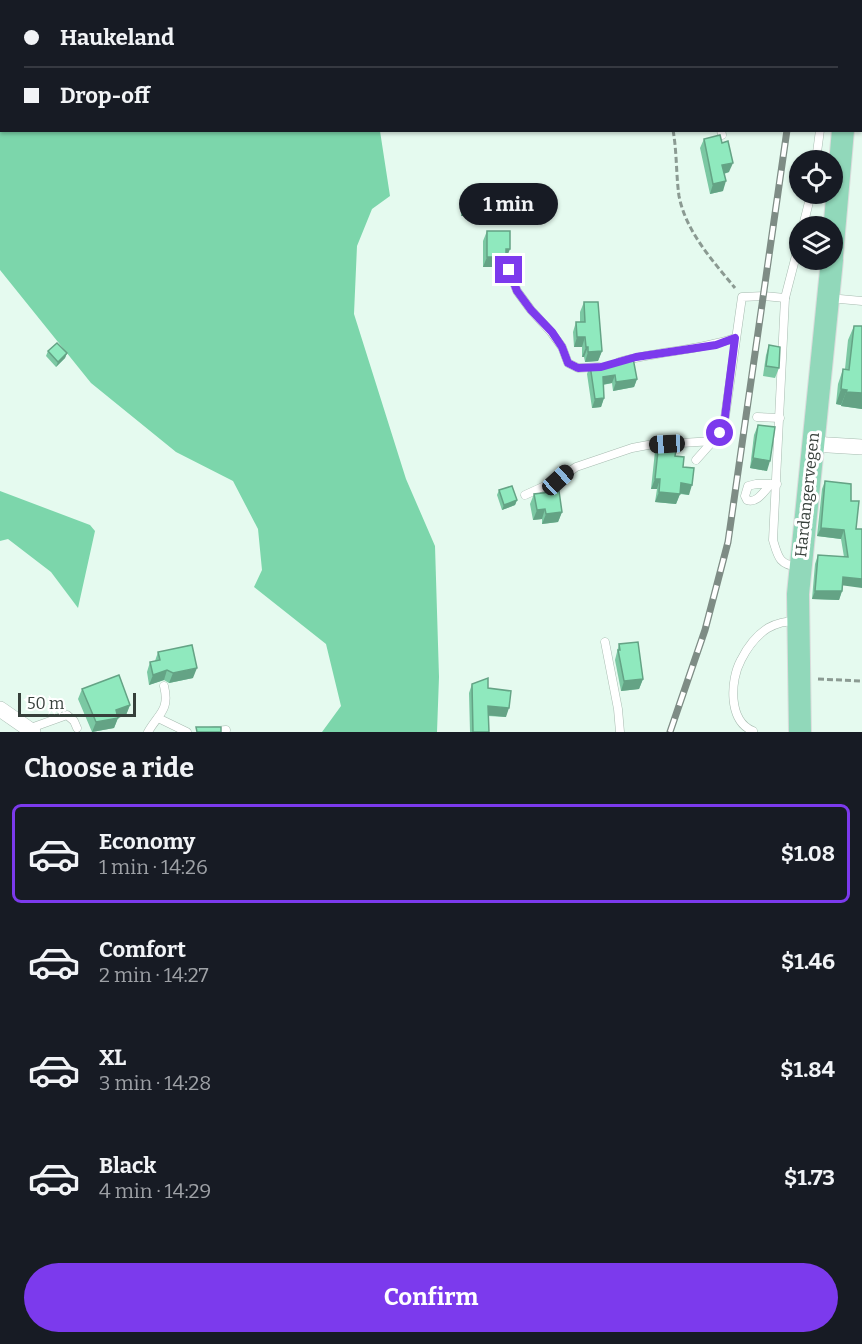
<!DOCTYPE html>
<meta charset="utf-8">
<style>
body{margin:0;font-family:Bitter,serif;background:#20242c;color:#f1f3f6;height:100vh;display:flex;flex-direction:column;font-size:22px;white-space:nowrap}
*{box-sizing:border-box;margin:0}
p{font-size:20px;color:#9ea1a6}
.icon{flex:none;width:33px;height:33px;fill:none;stroke:currentColor;stroke-width:2;stroke-linecap:round;stroke-linejoin:round}
.map{position:relative;height:732px;overflow:hidden}
.panel{display:flex;flex-direction:column;background:#171b24;flex:1}
.panel>*{flex:none}
.banner{position:absolute;left:0px;top:0px;width:862px;height:132px;box-shadow:0 2px 4px #0004;display:grid;align-content:center;height:132px;padding:0 24px;background:#171b24}
.tools{position:absolute;left:789px;top:150px;display:grid;gap:12px}
.tools a{display:grid;place-items:center;width:54px;height:54px;border-radius:50%;background:#171b24;box-shadow:0 2px 4px #0004;font-size:30px}
.scale{position:absolute;left:18px;bottom:15px;width:118px;box-sizing:border-box;padding-left:6px;border:3px solid #363f3a;border-top:0;font-size:16px;line-height:21px;white-space:nowrap;color:#363f3a;-webkit-text-stroke:4px #fff;paint-order:stroke}
.end{position:absolute;width:27px;height:27px;margin:-14px;border:8px solid #7c3aed;background:#fff;box-shadow:0 0 0 3px #fff}
.from{border-radius:50%}
.bubble{position:absolute;height:42px;border-radius:21px;background:#171b24;box-shadow:0 2px 4px #0004;font-size:20px;font-weight:700;line-height:42px;text-align:center}
.car{position:absolute;width:18px;height:36px;margin:-18px -9px;border-radius:8px;box-shadow:0 0 4px 2px #0007;background:linear-gradient(#222 24%,#8ab4d8 0 40%,#222 0 76%,#8ab4d8 0 86%,#222 0)}
.banner b{display:flex;align-items:center;gap:21px;height:57px;font-size:22px}
.banner b+b{border-top:2px solid #363941}
.banner i{width:15px;height:15px;background:#f1f3f6}
ul{padding:0;list-style:none}
li{display:flex;align-items:center;gap:18px;height:99px;margin:0 12px 9px;padding:0 12px;border:3px solid transparent;border-radius:9px}
li div{flex:1}
li b{display:block;font-size:22px}
li em{font-style:normal;font-weight:700}
li.selected{border-color:#7c3aed}
li>.icon{width:54px;height:54px;stroke-width:1.5}
h2{padding:0 24px;font-size:27px;line-height:72px}
.cta{display:flex;gap:12px;margin-top:auto;padding:12px 24px}
.cta a{flex:1;height:69px;border-radius:36px;background:#7c3aed;color:#fff;font-size:24px;font-weight:700;line-height:69px;text-align:center}
.map>svg:first-child{display:block}
.forest{fill:#7cd6ab}
.lines{fill:none;stroke-linecap:round;stroke-linejoin:round}
.lane-casing{stroke:#a7bbb0;stroke-width:9}
.street-casing{stroke:#a7bbb0;stroke-width:16}
.primary-casing{stroke:#dbdcdc;stroke-width:24}
.path{stroke:#8b9a92;stroke-width:3;stroke-dasharray:6 3;stroke-linecap:butt}
.lane{stroke:#fff;stroke-width:8}
.street{stroke:#fff;stroke-width:15}
.primary{stroke:#91d8ba;stroke-width:22}
.rail-casing{stroke:#7e8c85;stroke-width:7}
.rail{stroke:#fff;stroke-width:4.5;stroke-dasharray:14;stroke-linecap:butt}
.wall{fill:#7bc8a3}
.shaded-wall{fill:#64a385}
.building{fill:#8fe9be;stroke:#64a385;stroke-width:1.5}
.route{stroke:#7c3aed;stroke-width:8}
.labels{text-anchor:middle;dominant-baseline:central;stroke-width:6;stroke-linejoin:round;paint-order:stroke}
.street-label{font-size:16px;fill:#363f3a;stroke:#fff}
</style>
<div class="map">
<svg width="862" height="732" viewBox="0 0 862 732">
<rect width="100%" height="100%" fill="#e5faef"/>
<g class="forest">
<path d="M 0,0 L 374,0 L 2,2 L 2,130 L 380,131 L 390,196 L 372,209 L 357,246 L 354,314 L 406,479 L 435,546 L 439,677 L 437,732 L 322,732 L 341,706 L 326,644 L 254,587 L 262,570 L 258,529 L 233,481 L 176,452 L 91,383 L 0,270 Z"/>
<path d="M 0,491 L 90,525 L 95,531 L 78,608 L 51,572 L 8,539 L 0,541 Z"/>
</g>
<g class="lines">
<g class="lane-casing">
<g id="lane">
<path d="M 580,0 L 582,2"/>
<path d="M 721,130 L 722,135"/>
<path d="M 816,160 L 820,130"/>
<path d="M 803,226 L 811,194"/>
<path d="M 509,270 L 517,291 L 531,310 L 551,332 L 562,347 L 568,363 L 578,368 L 599,367"/>
<path d="M 829,298 L 862,301"/>
<path d="M 619,362 C 657,351 697,351 735,338"/>
<path d="M 757,417 L 780,418"/>
<path d="M 696,460 L 720,433 L 725,417 L 742,297 L 764,296 L 785,298"/>
<path d="M 771,484 C 764,491 757,504 747,500 L 745,496 L 748,486 L 756,484 L 777,484"/>
<path d="M 525,495 L 558,480 L 576,467 L 632,448 L 648,445 L 714,441"/>
<path d="M 799,567 C 779,565 778,557 773,540 L 785,298 L 800,240"/>
<path d="M 605,642 L 618,709 L 620,732"/>
<path d="M 158,718 L 187,732"/>
<path d="M 28,729 L 67,715 L 74,721 L 77,728"/>
<path d="M 753,731 C 728,721 730,680 741,660 C 747,648 757,635 768,628 C 777,623 786,621 796,621"/>
<path d="M 148,732 C 159,713 170,710 164,686"/>
<path d="M 203,732 L 226,730"/>
</g>
</g>
<g class="street-casing">
<g id="street">
<path d="M 696,2 L 696,0"/>
<path d="M 861,94 L 862,94"/>
<path d="M 812,444 L 862,447"/>
<path d="M 0,709 L 33,732"/>
</g>
</g>
<g class="primary-casing">
<g id="primary">
<path d="M 848,2 L 848,0"/>
<path d="M 832,255 L 843,130"/>
<path d="M 800,732 L 798,594 L 832,260"/>
</g>
</g>
<g class="path">
<path d="M 673,130 C 677,152 676,175 679,196 C 686,232 713,261 735,288"/>
<path d="M 818,679 L 862,681"/>
</g>
<use href="#lane" class="lane"/>
<use href="#street" class="street"/>
<use href="#primary" class="primary"/>
<g class="rail-casing">
<g id="rail">
<path d="M 804,2 L 804,0"/>
<path d="M 670,732 L 705,630 L 728,542 L 787,130"/>
</g>
</g>
<use href="#rail" class="rail"/>
</g>
<g class="wall">
<path d="M 704,139 L 729,172 L 724,174 L 723,191 L 710,194 L 700,148 Z"/>
<path d="M 463,197 L 487,216 L 461,216 L 461,202 Z"/>
<path d="M 487,231 L 507,259 L 505,259 L 503,267 L 483,267 L 483,241 Z"/>
<path d="M 584,302 L 602,351 L 598,361 L 585,362 L 584,357 L 582,357 L 582,347 L 574,347 L 573,332 L 576,322 L 580,322 L 580,312 Z"/>
<path d="M 854,326 L 862,409 L 841,406 L 841,405 L 836,404 L 838,384 L 843,369 L 845,369 L 848,340 Z"/>
<path d="M 769,345 L 779,368 L 775,378 L 763,376 L 766,355 Z"/>
<path d="M 48,351 L 67,353 L 65,358 L 56,367 L 46,356 Z"/>
<path d="M 590,365 L 637,379 L 634,387 L 613,391 L 612,383 L 603,385 L 604,398 L 601,407 L 592,408 L 587,374 Z"/>
<path d="M 758,425 L 767,471 L 750,468 L 754,435 Z"/>
<path d="M 659,441 L 675,456 L 689,495 L 680,494 L 676,504 L 655,502 L 657,489 L 651,489 L 655,451 Z"/>
<path d="M 825,481 L 851,501 L 859,501 L 843,586 L 842,591 L 839,600 L 812,599 L 815,564 L 818,555 L 844,557 L 841,539 L 817,536 L 822,489 Z"/>
<path d="M 499,490 L 517,500 L 515,505 L 502,510 L 497,495 Z"/>
<path d="M 534,494 L 562,512 L 558,522 L 542,524 L 542,519 L 533,520 L 530,504 Z"/>
<path d="M 619,644 L 643,679 L 639,689 L 621,691 L 615,660 Z"/>
<path d="M 158,652 L 193,678 L 169,683 L 164,680 L 149,685 L 147,672 L 150,662 L 155,661 Z"/>
<path d="M 472,684 L 488,688 L 506,717 L 488,716 L 489,732 L 470,732 L 469,693 Z"/>
<path d="M 82,689 L 130,705 L 126,715 L 118,718 L 114,728 L 92,732 L 78,699 Z"/>
</g>
<g class="shaded-wall">
<path d="M 482,0 L 516,0 L 505,2 L 481,2 Z"/>
<path d="M 733,163 L 729,172 L 719,175 L 722,165 Z"/>
<path d="M 726,181 L 723,191 L 710,194 L 713,184 Z"/>
<path d="M 463,211 L 488,211 L 487,216 L 461,216 Z"/>
<path d="M 506,249 L 510,249 L 503,267 L 483,267 L 487,257 Z"/>
<path d="M 577,337 L 585,337 L 582,347 L 574,347 Z"/>
<path d="M 586,347 L 588,347 L 584,357 L 582,357 Z"/>
<path d="M 602,351 L 598,361 L 585,362 L 588,352 Z"/>
<path d="M 67,353 L 65,358 L 56,367 L 58,362 Z"/>
<path d="M 615,375 L 612,383 L 600,385 L 603,377 Z"/>
<path d="M 637,379 L 634,387 L 613,391 L 616,382 Z"/>
<path d="M 841,389 L 847,390 L 841,405 L 836,404 Z"/>
<path d="M 846,392 L 862,393 L 862,409 L 841,406 Z"/>
<path d="M 604,398 L 601,407 L 592,408 L 595,399 Z"/>
<path d="M 753,458 L 770,461 L 767,471 L 750,468 Z"/>
<path d="M 655,479 L 660,479 L 657,489 L 651,489 Z"/>
<path d="M 681,483 L 692,485 L 689,495 L 678,493 Z"/>
<path d="M 659,492 L 680,494 L 676,504 L 655,502 Z"/>
<path d="M 517,500 L 515,505 L 502,510 L 504,505 Z"/>
<path d="M 545,509 L 542,519 L 533,520 L 537,510 Z"/>
<path d="M 562,512 L 558,522 L 542,524 L 546,514 Z"/>
<path d="M 821,528 L 844,530 L 841,539 L 817,536 Z"/>
<path d="M 843,577 L 862,579 L 862,588 L 840,585 Z"/>
<path d="M 815,591 L 842,591 L 839,600 L 812,599 Z"/>
<path d="M 197,668 L 193,678 L 169,683 L 173,673 Z"/>
<path d="M 167,670 L 164,680 L 149,685 L 153,675 Z"/>
<path d="M 643,679 L 639,689 L 621,691 L 624,681 Z"/>
<path d="M 130,705 L 126,715 L 118,718 L 114,728 L 92,732 L 96,722 L 116,710 Z"/>
<path d="M 488,706 L 509,708 L 506,717 L 485,715 Z"/>
</g>
<g class="building">
<path d="M 645,0 L 657,0 L 657,2 L 644,2 Z"/>
<path d="M 720,135 L 722,143 L 728,141 L 733,163 L 722,165 L 726,181 L 713,184 L 704,139 Z"/>
<rect x="463" y="197" width="25" height="14"/>
<path d="M 487,231 L 510,231 L 510,249 L 506,249 L 506,257 L 487,257 Z"/>
<path d="M 584,302 L 598,302 L 602,351 L 588,352 L 588,347 L 586,347 L 585,337 L 577,337 L 576,322 L 585,322 Z"/>
<path d="M 854,326 L 862,326 L 862,393 L 846,392 L 847,390 L 841,389 L 843,369 L 849,370 Z"/>
<path d="M 57,343 L 67,353 L 58,362 L 48,351 Z"/>
<path d="M 769,345 L 780,347 L 779,368 L 766,366 Z"/>
<path d="M 633,358 L 637,379 L 616,382 L 615,375 L 603,377 L 604,398 L 595,399 L 590,365 L 605,364 Z"/>
<path d="M 758,425 L 775,427 L 770,461 L 753,458 Z"/>
<path d="M 659,441 L 677,444 L 675,456 L 684,457 L 683,467 L 694,468 L 692,485 L 681,483 L 680,494 L 659,492 L 660,479 L 655,479 Z"/>
<path d="M 825,481 L 851,484 L 851,501 L 859,501 L 856,529 L 862,529 L 862,579 L 843,577 L 842,591 L 815,591 L 818,555 L 848,557 L 844,530 L 821,528 Z"/>
<path d="M 512,486 L 517,500 L 504,505 L 499,490 Z"/>
<path d="M 559,491 L 562,512 L 546,514 L 545,509 L 537,510 L 534,494 Z"/>
<path d="M 638,642 L 643,679 L 624,681 L 618,650 L 620,650 L 619,644 Z"/>
<path d="M 192,645 L 197,668 L 173,673 L 167,670 L 153,675 L 150,662 L 160,660 L 158,652 Z"/>
<path d="M 119,675 L 130,705 L 116,710 L 118,718 L 96,722 L 82,689 Z"/>
<path d="M 488,678 L 488,688 L 511,691 L 509,708 L 488,706 L 489,732 L 473,732 L 472,684 Z"/>
<path d="M 196,727 L 221,727 L 221,732 L 197,732 Z"/>
</g>
<g class="lines">
<path class="route" d="M 509,270 L 517,291 L 531,310 L 552,332 L 562,347 L 568,363 L 578,368 L 601,367 L 636,357 L 716,345 L 735,338 L 725,417 L 720,433"/>
</g>
<g class="labels">
<g class="street-label">
<text transform="translate(807 495) rotate(-84)">Hardangervegen</text>
</g>
</g>
</svg>
<div class="tools">
<a><svg class="icon" aria-label="locate" viewBox="0 0 24 24"><circle cx="12" cy="12" r="6"/><path d="M12 2v4M12 18v4M2 12h4M18 12h4"/></svg></a>
<a><svg class="icon" aria-label="layers" viewBox="0 0 24 24"><path d="M12 4l9 5-9 5-9-5zM3 14l9 5 9-5"/></svg></a>
</div>
<div class="scale">50 m</div>
<i class="end from" style="left:720px;top:433px"></i>
<i class="end" style="left:509px;top:270px"></i>
<div class="bubble" style="left:459px;top:183px;width:99px">1 min</div>
<i class="car" style="left:667px;top:444px;rotate:267deg"></i>
<i class="car" style="left:558px;top:480px;rotate:48deg"></i>
<div class="banner">
<b><i class="from"></i>Haukeland</b>
<b><i></i>Drop-off</b>
</div>
</div>
<section class="panel">
<h2>Choose a ride</h2>
<ul>
<li class="selected"><svg class="icon" aria-label="car" viewBox="0 0 24 24"><path d="M5 17H2v-5l4-1 3-4h7l3 4 3 1v5h-3M9 17h6M6 11h13"/><circle cx="7" cy="17" r="2"/><circle cx="17" cy="17" r="2"/></svg><div><b>Economy</b><p>1 min · 14:26</p></div><em>$1.08</em></li>
<li><svg class="icon" aria-label="car" viewBox="0 0 24 24"><path d="M5 17H2v-5l4-1 3-4h7l3 4 3 1v5h-3M9 17h6M6 11h13"/><circle cx="7" cy="17" r="2"/><circle cx="17" cy="17" r="2"/></svg><div><b>Comfort</b><p>2 min · 14:27</p></div><em>$1.46</em></li>
<li><svg class="icon" aria-label="car" viewBox="0 0 24 24"><path d="M5 17H2v-5l4-1 3-4h7l3 4 3 1v5h-3M9 17h6M6 11h13"/><circle cx="7" cy="17" r="2"/><circle cx="17" cy="17" r="2"/></svg><div><b>XL</b><p>3 min · 14:28</p></div><em>$1.84</em></li>
<li><svg class="icon" aria-label="car" viewBox="0 0 24 24"><path d="M5 17H2v-5l4-1 3-4h7l3 4 3 1v5h-3M9 17h6M6 11h13"/><circle cx="7" cy="17" r="2"/><circle cx="17" cy="17" r="2"/></svg><div><b>Black</b><p>4 min · 14:29</p></div><em>$1.73</em></li>
</ul>
<div class="cta"><a>Confirm</a></div>
</section>
